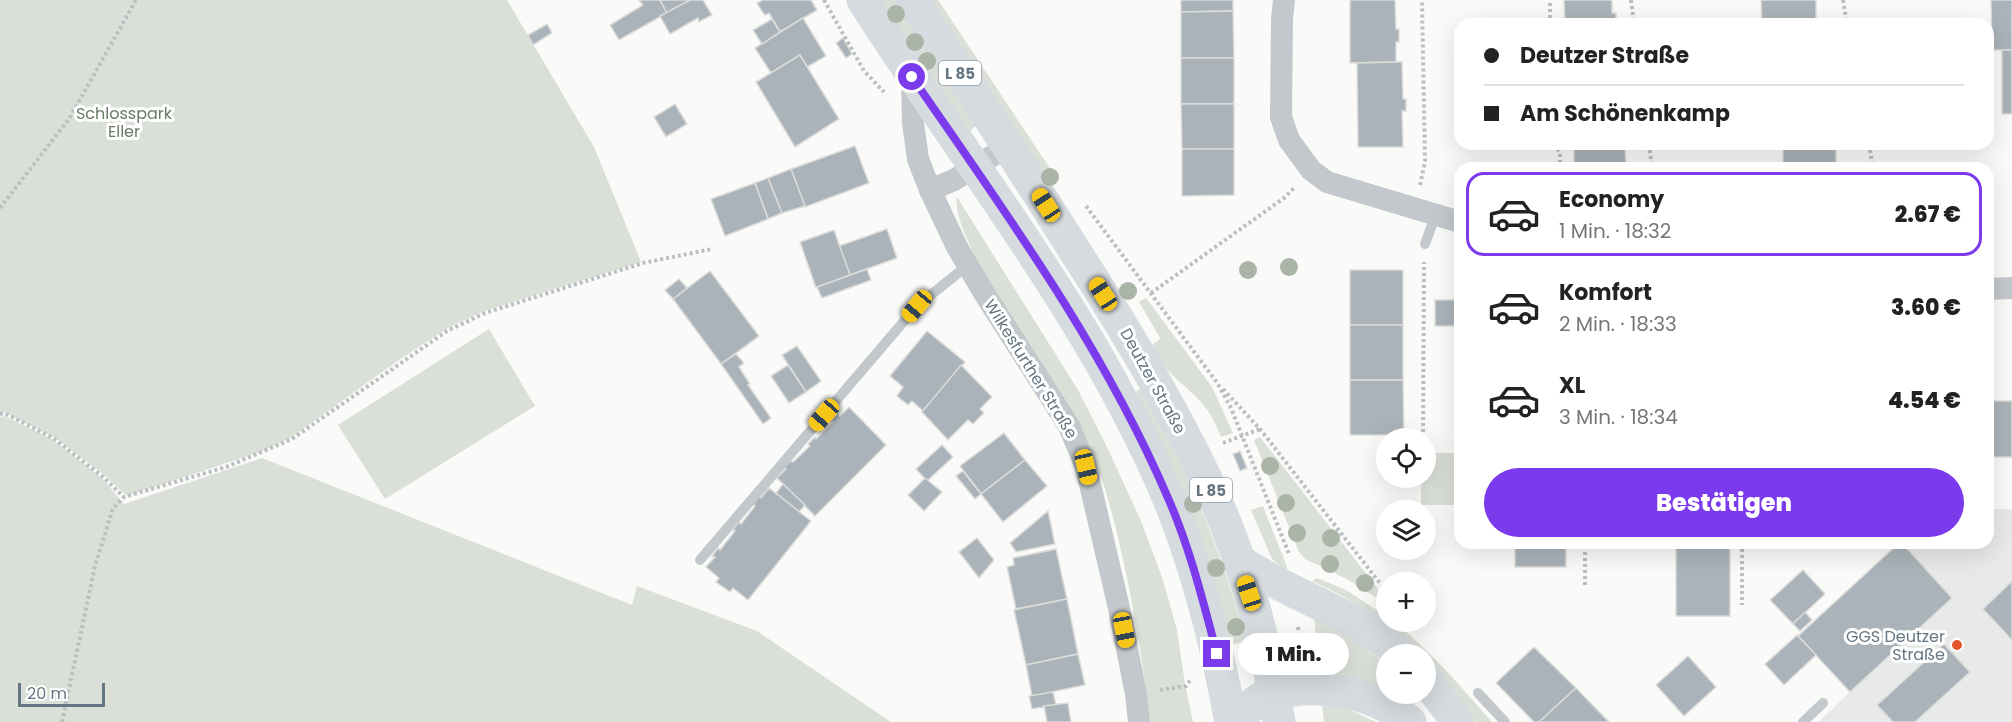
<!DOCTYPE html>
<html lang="de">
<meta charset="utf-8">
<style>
body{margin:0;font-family:Poppins,sans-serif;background:#f2f2f2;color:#222;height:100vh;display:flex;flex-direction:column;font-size:22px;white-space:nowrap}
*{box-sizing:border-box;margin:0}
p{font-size:20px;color:#767676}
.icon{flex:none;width:33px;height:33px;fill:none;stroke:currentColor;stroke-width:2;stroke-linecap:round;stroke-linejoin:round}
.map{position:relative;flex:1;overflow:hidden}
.panel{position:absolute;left:1454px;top:162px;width:540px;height:387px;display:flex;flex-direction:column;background:#fff;border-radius:18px;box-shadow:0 6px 24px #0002}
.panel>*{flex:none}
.guide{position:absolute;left:1454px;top:18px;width:540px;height:132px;border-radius:18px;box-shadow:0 6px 24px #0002;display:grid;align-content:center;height:132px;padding:0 30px;background:#fff}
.controls{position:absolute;left:1376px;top:428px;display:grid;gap:12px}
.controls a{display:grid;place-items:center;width:60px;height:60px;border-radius:50%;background:#fff;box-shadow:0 6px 24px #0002;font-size:30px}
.scale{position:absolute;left:18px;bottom:15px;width:87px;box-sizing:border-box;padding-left:6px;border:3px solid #657683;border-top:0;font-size:16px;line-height:21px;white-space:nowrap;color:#657683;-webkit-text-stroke:4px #fff;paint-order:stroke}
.end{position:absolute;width:27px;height:27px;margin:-14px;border:8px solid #7c3aed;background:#fff;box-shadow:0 0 0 3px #fff}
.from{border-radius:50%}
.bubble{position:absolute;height:42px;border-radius:21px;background:#fff;box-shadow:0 6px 24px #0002;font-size:20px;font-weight:800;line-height:42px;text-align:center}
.car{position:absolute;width:18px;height:36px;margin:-18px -9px;border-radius:8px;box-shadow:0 0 4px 2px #0007;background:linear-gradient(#f5c518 24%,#345 0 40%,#f5c518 0 76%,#345 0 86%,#f5c518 0)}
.guide b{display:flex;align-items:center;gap:21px;height:57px;font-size:22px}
.guide b+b{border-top:2px solid #e0e0e0}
.guide i{width:15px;height:15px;background:#222}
ul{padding:10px 0 0;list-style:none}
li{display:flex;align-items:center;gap:18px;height:84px;margin:0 12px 9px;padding:0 18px;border:3px solid transparent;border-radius:18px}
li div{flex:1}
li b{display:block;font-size:22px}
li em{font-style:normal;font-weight:800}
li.on{border-color:#7c3aed}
li>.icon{width:54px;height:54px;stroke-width:1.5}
.cta{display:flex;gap:12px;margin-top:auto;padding:12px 30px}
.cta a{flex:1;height:69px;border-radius:36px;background:#7c3aed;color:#fff;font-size:24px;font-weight:800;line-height:69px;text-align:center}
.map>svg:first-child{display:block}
.built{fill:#e8e9e9}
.green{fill:#dadfd7}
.building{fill:#aab3b9;stroke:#dcdcda;stroke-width:1.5}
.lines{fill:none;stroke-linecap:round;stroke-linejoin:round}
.path{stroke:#bbbfc2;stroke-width:4;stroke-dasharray:3 3;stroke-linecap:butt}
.service{stroke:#c3c8cc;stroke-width:10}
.minor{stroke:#c3c8cc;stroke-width:22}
.primary{stroke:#d6dbdf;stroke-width:33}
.tree{fill:#aab4a7}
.route{stroke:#7c3aed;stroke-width:8}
.poi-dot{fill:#e4572e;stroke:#fff;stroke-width:2}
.labels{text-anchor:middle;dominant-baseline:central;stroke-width:6;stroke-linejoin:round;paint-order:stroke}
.shield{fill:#fff;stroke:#939fa8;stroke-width:1.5}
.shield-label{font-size:15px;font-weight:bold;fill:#657683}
.park-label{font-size:16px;fill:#687a64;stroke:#fff}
.street-label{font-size:16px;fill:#657683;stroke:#fff}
.poi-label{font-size:16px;fill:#657683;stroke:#fff;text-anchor:end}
</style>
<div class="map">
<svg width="2012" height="722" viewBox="0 0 2012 722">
<rect width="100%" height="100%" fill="#fafaf8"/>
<path class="built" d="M 1988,509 L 2012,509 L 2012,722 L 1818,722 L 1952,598 L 1902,543 L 1988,543 Z"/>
<g class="green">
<path d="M 0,0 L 507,0 L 594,147 L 641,262 L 484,311 L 448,328 L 396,362 L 292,437 L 260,452 L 127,496 L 103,474 L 55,438 L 4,412 L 0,412 Z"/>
<path d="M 879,0 L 895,0 L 975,122 L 975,126 L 971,131 L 968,131 Z"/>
<path d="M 930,0 L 938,0 L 1057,179 L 1050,183 Z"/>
<path d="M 957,197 L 1078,390 L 1106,445 L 1141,521 L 1162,577 L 1177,630 L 1185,684 L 1193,722 L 1150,722 C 1145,675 1137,629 1128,583 C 1116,526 1105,475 1078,423 C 1054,380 948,237 957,197 Z"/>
<path d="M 1146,298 L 1212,387 L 1233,433 L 1221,437 C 1216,424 1210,412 1200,401 C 1187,386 1154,364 1153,344 L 1160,339 L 1159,336 L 1139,302 Z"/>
<path d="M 489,329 L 535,406 L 385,499 L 338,425 Z"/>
<path d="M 1140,389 C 1150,402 1157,419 1165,434 C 1201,500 1226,568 1246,641 L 1231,645 L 1171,468 L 1136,392 Z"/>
<path d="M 4,416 L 52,439 L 102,478 L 124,504 L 262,458 L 632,605 L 637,586 L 757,631 L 891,722 L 0,722 L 0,417 Z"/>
<path d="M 1260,437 L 1386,599 L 1386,604 L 1347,579 L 1305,559 L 1299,552 L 1254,440 Z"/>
<path d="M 1425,453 L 1459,453 L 1459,505 L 1421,505 L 1421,477 L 1425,477 Z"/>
<path d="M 1263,506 L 1287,567 L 1287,571 L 1272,559 L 1251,510 Z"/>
<path d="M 1317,578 L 1346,590 L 1386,616 L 1386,621 C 1406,621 1475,703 1492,722 L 1476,722 L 1441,675 L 1425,658 L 1425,654 L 1421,654 C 1388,624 1353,599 1312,581 Z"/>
<path d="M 1314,616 L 1361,644 L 1386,665 L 1386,690 L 1347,675 L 1319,672 Z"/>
<path d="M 1322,704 L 1346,708 L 1376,722 L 1324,722 Z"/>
</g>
<g class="building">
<path d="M 639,0 L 660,0 L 667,13 L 619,40 L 610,25 L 643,5 Z"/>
<path d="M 660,0 L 690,0 L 667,13 Z"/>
<path d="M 690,0 L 703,0 L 712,15 L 699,22 L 698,18 L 670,34 L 660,16 Z"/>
<path d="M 763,0 L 811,0 L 817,10 L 780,32 L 769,13 L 766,15 L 763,13 L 757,3 Z"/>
<path d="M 1181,0 L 1233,0 L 1233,11 L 1181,12 Z"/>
<path d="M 1350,0 L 1395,0 L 1396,29 L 1399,29 L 1399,42 L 1396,42 L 1396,62 L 1350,63 Z"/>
<path d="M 1564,0 L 1612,0 L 1612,13 L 1616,13 L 1616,24 L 1565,24 Z"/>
<path d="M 1761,0 L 1816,0 L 1816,24 L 1762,24 Z"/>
<path d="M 1991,0 L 2012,0 L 2012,50 L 1992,50 Z"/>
<path d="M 1233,11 L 1234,58 L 1181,58 L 1181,12 Z"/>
<path d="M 803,18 L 826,56 L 807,67 L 800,55 L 771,73 L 755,48 Z"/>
<path d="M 772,19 L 780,32 L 762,44 L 753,30 Z"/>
<path d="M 547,24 L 552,33 L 533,45 L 528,35 Z"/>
<path d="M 843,38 L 852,54 L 846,58 L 836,43 Z"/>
<rect x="2002" y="50" width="10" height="64"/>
<path d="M 800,55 L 839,119 L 795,147 L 756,82 Z"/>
<rect x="1181" y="58" width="53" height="46"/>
<path d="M 1396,62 L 1402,62 L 1403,99 L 1406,99 L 1406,111 L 1402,111 L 1403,147 L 1358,147 L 1357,63 Z"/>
<path d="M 675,104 L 687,124 L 666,137 L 654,117 Z"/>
<path d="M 1181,104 L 1234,104 L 1234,149 L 1182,149 Z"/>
<rect x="1783" y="144" width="53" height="24"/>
<path d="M 855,146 L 869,183 L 805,207 L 791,169 Z"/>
<path d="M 1574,146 L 1625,146 L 1626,168 L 1574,168 Z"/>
<path d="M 1182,149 L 1234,149 L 1234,195 L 1182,196 Z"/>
<path d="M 791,169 L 805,206 L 782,213 L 768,178 Z"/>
<path d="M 768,178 L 782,213 L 768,219 L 755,183 Z"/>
<path d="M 755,183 L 768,219 L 725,236 L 711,199 Z"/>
<path d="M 887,229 L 897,258 L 850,275 L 839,246 Z"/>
<path d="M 834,230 L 850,275 L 816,288 L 800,242 Z"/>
<path d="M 867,269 L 871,280 L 822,298 L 817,287 Z"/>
<rect x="1350" y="270" width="53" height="55"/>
<path d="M 710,271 L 759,336 L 721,364 L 673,299 Z"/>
<path d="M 679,279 L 687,288 L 673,299 L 665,290 Z"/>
<rect x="1435" y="300" width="25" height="26"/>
<rect x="1350" y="325" width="53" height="55"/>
<path d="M 927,331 L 965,362 L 923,411 L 912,401 L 908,405 L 897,396 L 903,387 L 890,376 Z"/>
<path d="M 797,346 L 821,381 L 806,392 L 782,355 Z"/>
<path d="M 736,354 L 744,363 L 739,367 L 750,384 L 748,385 L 771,418 L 763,424 L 721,364 Z"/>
<path d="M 788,365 L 806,392 L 789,403 L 771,376 Z"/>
<path d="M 961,365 L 992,397 L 980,409 L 984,413 L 973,424 L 968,420 L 948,440 L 922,412 Z"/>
<path d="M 1350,380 L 1403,380 L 1404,435 L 1350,435 Z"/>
<rect x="1988" y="401" width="24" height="56"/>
<path d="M 849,407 L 886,445 L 815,516 L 777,478 L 786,469 L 784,467 L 791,461 L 793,462 L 810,446 L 808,444 L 815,437 L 816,439 L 833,422 L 831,421 L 838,414 L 840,416 Z"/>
<path d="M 1004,433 L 1025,460 L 981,494 L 960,466 Z"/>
<path d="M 942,445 L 953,457 L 927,481 L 916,469 Z"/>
<path d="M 1240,451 L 1247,468 L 1240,471 L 1233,454 Z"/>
<path d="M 1025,460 L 1047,486 L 1003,522 L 981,494 Z"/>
<path d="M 963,471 L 981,494 L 975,499 L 956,476 Z"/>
<path d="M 925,478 L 942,492 L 924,511 L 908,495 Z"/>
<path d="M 783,484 L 805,505 L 799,512 L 776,493 Z"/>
<path d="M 769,488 L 811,521 L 748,600 L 733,588 L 730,592 L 716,582 L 719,578 L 706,567 L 715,557 L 712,556 L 718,548 L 720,550 L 735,531 L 733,530 L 739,522 L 741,524 L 755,506 L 753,504 L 759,496 L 761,498 Z"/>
<path d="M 1048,511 L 1055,544 L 1016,552 L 1010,543 Z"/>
<path d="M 977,538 L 994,560 L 979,578 L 959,552 Z"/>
<rect x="1515" y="543" width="51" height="24"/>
<rect x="1676" y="543" width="54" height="73"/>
<path d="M 1899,543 L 1902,543 L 1952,598 L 1850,692 L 1798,636 Z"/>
<path d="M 1056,549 L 1067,599 L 1016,609 L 1007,567 L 1014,565 L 1013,558 Z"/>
<path d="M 1803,570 L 1825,594 L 1793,624 L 1770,600 Z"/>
<path d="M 2011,582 L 2012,583 L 2012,640 L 1983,609 Z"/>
<path d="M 1067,599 L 1078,654 L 1026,665 L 1014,610 Z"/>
<path d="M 1805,612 L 1812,620 L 1800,631 L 1793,624 Z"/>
<path d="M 1797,635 L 1816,655 L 1784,685 L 1765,664 Z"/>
<path d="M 1944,644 L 1970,672 L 1915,722 L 1893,722 L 1877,705 Z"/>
<path d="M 1534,647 L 1576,688 L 1539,722 L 1534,722 L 1496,683 Z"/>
<path d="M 1078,654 L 1085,685 L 1032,696 L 1026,665 Z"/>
<path d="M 1688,656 L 1716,687 L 1684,716 L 1656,685 Z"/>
<path d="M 1576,688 L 1609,722 L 1539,722 Z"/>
<path d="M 1053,692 L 1056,705 L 1032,709 L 1029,696 Z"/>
<path d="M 1068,703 L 1071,722 L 1047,722 L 1044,706 Z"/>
</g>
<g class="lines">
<g class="path">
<path d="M 824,0 L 864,71 L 884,92"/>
<path d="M 1631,0 L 1634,24"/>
<path d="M 1843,0 L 1847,24"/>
<path d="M 1550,24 L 1550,0"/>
<path d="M 1554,144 L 1560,152 L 1560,168"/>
<path d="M 1649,144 L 1652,168"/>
<path d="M 1869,144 L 1873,168"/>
<path d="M 1420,185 L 1425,161 L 1422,0"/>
<path d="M 1086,206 L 1218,384 L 1231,408 L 1289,554"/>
<path d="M 0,208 L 69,119 L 136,0"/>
<path d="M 1151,293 L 1284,198 L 1294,188"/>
<path d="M 1223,389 L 1260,429 L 1386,591"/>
<path d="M 0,414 L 4,413 L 53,438 L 102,476 L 124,497"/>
<path d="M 1423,438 L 1424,262"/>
<path d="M 1223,443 L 1260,429"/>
<path d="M 1742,543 L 1742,605"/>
<path d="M 1585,585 L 1585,543"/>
<path d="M 1298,627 L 1300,652"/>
<path d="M 1160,690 L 1186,686 L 1191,679"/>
<path d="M 62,722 L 95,566 L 113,508 L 124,497 L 226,467 L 292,439 L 447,331 L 485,313 L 643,263 L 712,249"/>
</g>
<g class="service">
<path d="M 1425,244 L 1436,214"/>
<path d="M 700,560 L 917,306 L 968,265"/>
<path d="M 1478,693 L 1505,722"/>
<path d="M 1803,722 L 1823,703"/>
</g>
<g class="minor">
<path d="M 1284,0 L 1282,19 L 1281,117 L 1289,140 L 1311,170 L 1327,182 L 1460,222"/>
<path d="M 912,77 L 913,123 L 918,159 L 930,190 L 957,247 L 984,293 L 1069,426 L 1086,467 L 1119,608 L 1136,694 L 1139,722"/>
<path d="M 930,190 L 954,180 L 1008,146"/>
<path d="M 1988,289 L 2012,288"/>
</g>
<g class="primary">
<path d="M 863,0 C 967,164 1093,318 1169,499 C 1198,570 1217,646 1231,722"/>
<path d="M 912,0 C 969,86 1025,172 1080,259 C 1127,332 1171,405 1208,483 C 1243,558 1266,641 1279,722"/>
<path d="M 1238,560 C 1291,596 1351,611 1400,654"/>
<path d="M 1425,679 L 1458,722"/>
<path d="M 1239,722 C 1244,713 1252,704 1261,698 C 1269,693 1278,692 1287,691 C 1330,684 1376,694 1410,722"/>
</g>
</g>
<g class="tree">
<circle cx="896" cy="14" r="9"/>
<circle cx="915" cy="42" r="9"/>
<circle cx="927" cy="61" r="9"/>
<circle cx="1050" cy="177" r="9"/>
<circle cx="1289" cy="267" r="9"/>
<circle cx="1248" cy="270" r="9"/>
<circle cx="1128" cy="291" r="9"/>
<circle cx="1270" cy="466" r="9"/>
<circle cx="1286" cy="503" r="9"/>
<circle cx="1193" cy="504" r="9"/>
<circle cx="1297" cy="533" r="9"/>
<circle cx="1331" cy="538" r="9"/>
<circle cx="1330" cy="564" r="9"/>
<circle cx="1216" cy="568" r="9"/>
<circle cx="1365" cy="583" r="9"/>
<circle cx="1236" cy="627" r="9"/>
<circle cx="1330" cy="644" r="9"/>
</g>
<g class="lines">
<path class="route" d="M 912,77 C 1005,212 1103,346 1168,498 C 1190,548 1203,601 1217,654"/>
</g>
<circle class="poi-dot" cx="1957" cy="645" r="6"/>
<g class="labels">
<g class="shield">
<rect x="939" y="61" width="42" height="24" rx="4.5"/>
<rect x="1190" y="478" width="42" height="24" rx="4.5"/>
</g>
<g class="shield-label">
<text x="960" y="73">L 85</text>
<text x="1211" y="490">L 85</text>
</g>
<g class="park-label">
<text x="124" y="113">Schlosspark<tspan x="124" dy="18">Eller</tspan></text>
</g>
<g class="street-label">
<text transform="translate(1031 369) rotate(58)">Wilkesfurther Straße</text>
<text transform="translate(1153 381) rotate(61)">Deutzer Straße</text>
</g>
<g class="poi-label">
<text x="1945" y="636">GGS Deutzer<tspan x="1945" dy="18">Straße</tspan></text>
</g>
</g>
</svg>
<div class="controls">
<a><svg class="icon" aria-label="locate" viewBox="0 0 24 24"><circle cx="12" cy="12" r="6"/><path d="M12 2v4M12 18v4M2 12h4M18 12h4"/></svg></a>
<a><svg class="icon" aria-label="layers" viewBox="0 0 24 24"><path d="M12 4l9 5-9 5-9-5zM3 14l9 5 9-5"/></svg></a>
<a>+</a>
<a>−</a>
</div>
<div class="scale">20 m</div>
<i class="end from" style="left:912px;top:77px"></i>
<i class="end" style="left:1217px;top:654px"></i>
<div class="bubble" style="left:1238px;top:633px;width:111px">1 Min.</div>
<i class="car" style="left:1046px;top:205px;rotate:327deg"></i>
<i class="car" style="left:1103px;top:294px;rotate:327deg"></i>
<i class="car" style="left:917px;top:306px;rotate:220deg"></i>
<i class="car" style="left:824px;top:415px;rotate:221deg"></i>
<i class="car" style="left:1086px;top:467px;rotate:167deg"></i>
<i class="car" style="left:1249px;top:593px;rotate:342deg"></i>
<i class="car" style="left:1124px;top:630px;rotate:169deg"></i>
<div class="guide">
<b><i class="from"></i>Deutzer Straße</b>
<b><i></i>Am Schönenkamp</b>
</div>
<section class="panel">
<ul>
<li class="on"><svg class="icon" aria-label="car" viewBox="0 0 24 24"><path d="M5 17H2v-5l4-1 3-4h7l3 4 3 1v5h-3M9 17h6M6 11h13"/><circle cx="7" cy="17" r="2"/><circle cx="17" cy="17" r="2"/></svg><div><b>Economy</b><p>1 Min. · 18:32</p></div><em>2.67 €</em></li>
<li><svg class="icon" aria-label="car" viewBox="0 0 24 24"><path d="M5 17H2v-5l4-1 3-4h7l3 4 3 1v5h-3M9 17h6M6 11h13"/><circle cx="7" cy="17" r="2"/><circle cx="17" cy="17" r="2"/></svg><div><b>Komfort</b><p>2 Min. · 18:33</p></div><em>3.60 €</em></li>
<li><svg class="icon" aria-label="car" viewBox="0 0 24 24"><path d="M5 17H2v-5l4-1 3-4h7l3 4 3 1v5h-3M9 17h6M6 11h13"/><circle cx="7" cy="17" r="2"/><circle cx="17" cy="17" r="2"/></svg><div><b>XL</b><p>3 Min. · 18:34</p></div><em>4.54 €</em></li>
</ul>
<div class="cta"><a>Bestätigen</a></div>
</section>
</div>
